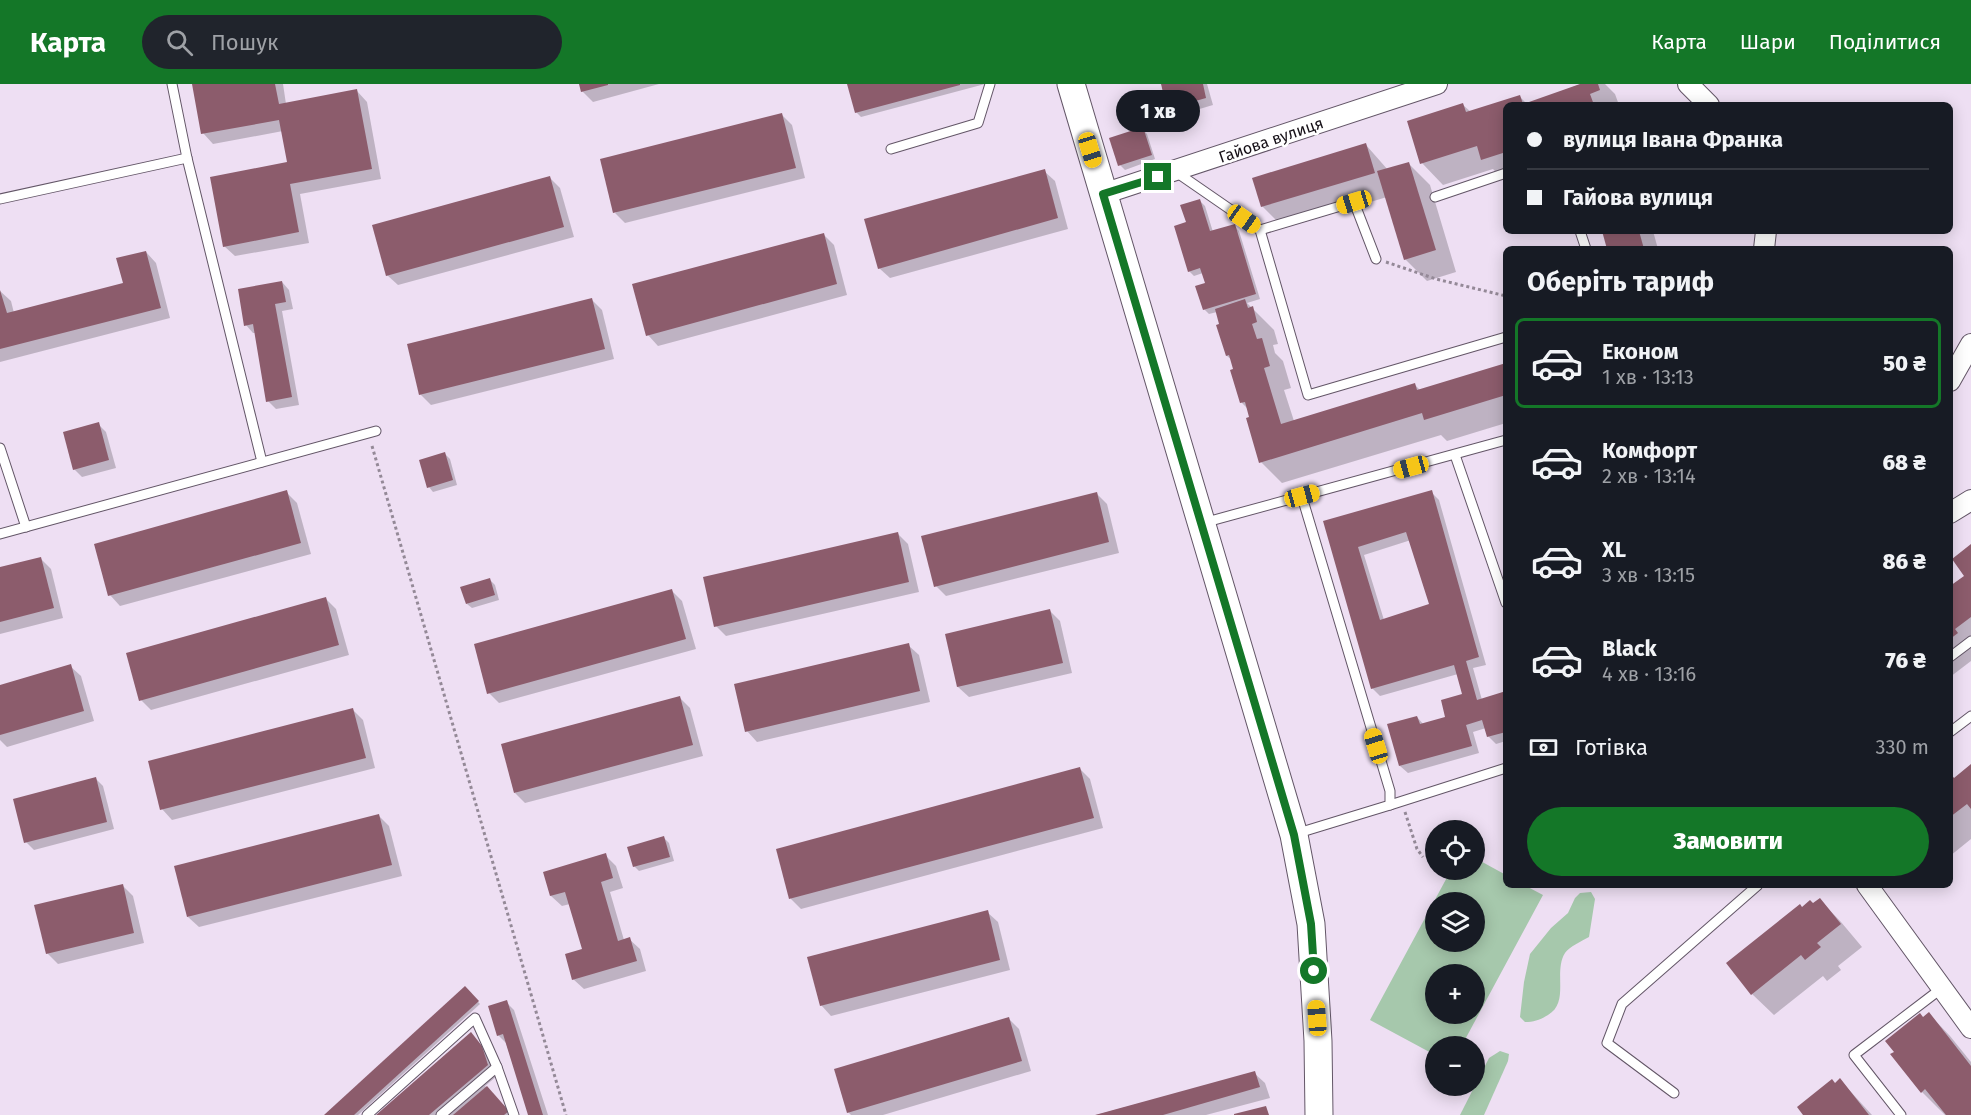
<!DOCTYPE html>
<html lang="uk">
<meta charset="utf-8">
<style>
body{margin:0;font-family:"Fira Sans",sans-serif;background:#20242c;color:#f1f3f6;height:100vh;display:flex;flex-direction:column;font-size:22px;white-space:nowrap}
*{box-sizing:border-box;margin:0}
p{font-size:20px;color:#9ea1a6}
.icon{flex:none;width:33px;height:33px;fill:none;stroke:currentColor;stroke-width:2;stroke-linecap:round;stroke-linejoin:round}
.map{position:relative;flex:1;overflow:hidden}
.details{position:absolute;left:1503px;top:162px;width:450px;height:642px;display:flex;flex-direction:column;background:#171b24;border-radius:9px;box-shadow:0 3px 15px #0003}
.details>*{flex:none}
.banner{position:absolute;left:1503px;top:18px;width:450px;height:132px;border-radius:9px;box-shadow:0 3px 15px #0003;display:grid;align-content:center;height:132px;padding:0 24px;background:#171b24}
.tools{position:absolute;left:1425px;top:736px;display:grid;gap:12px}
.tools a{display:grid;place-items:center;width:60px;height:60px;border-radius:50%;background:#171b24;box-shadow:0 3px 15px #0003;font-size:30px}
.end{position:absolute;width:27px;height:27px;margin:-14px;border:8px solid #147728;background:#fff;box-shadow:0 0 0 3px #fff}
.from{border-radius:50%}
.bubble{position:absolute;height:42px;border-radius:21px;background:#171b24;box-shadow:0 3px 15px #0003;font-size:20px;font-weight:800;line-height:42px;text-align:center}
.car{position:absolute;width:18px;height:36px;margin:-18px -9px;border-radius:8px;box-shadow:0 0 4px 2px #0007;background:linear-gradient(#f5c518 24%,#345 0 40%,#f5c518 0 76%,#345 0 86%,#f5c518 0)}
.banner b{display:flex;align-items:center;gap:21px;height:57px;font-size:22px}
.banner b+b{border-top:2px solid #363941}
.banner i{width:15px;height:15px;background:#f1f3f6}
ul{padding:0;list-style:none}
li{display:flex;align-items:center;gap:18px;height:90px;margin:0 12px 9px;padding:0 12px;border:3px solid transparent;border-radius:9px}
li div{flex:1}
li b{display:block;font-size:22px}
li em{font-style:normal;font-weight:800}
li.current{border-color:#147728}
li>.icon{width:54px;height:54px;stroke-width:1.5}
h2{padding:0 24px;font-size:27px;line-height:72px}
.pay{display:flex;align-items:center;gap:15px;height:66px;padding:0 24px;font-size:22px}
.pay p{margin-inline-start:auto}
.primary-button{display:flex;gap:12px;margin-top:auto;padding:12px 24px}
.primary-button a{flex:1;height:69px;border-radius:36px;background:#147728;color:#fff;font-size:24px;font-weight:800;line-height:69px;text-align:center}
header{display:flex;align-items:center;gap:36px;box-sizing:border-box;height:84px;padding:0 30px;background:#147728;color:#fff}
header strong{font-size:28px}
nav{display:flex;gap:33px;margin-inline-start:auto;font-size:21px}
.search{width:420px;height:54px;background:#20242c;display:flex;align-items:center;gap:15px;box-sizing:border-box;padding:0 21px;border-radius:33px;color:#9ea1a6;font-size:22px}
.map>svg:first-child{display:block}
.green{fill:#a6c8ac;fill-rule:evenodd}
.shadow{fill:#0003;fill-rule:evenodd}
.building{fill:#8c5c6c;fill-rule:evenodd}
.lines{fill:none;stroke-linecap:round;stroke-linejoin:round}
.lane-casing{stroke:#635667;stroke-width:11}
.street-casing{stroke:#635667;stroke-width:22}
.secondary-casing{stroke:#635667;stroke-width:29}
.path{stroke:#948997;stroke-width:3;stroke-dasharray:3 3;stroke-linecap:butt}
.lane{stroke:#fff;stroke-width:9}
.street{stroke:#fff;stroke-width:20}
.secondary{stroke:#fff;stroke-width:27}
.route{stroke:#147728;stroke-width:8}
.labels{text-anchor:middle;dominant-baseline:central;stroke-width:5;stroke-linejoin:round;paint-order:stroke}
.street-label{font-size:16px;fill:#150f16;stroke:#fff}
</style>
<header>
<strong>Карта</strong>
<div class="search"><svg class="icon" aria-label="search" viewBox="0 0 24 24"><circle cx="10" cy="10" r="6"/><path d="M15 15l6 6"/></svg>Пошук</div>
<nav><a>Карта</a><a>Шари</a><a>Поділитися</a></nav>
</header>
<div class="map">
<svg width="1971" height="1031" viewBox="0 0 1971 1031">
<rect width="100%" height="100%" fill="#eedff3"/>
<g class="green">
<path d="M 1475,774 L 1506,791 L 1506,801 L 1524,801 L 1543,811 L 1461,963 L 1436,963 L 1435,971 L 1370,936 L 1451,786 L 1474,786 ZM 1436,819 L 1474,819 L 1474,858 L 1436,858 ZM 1436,891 L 1474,891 L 1474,930 L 1436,930 Z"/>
<path d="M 1591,808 L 1595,815 L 1589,853 C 1582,857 1569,863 1565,869 C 1553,888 1570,918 1548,931 C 1540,936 1534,938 1525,938 L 1520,933 L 1524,898 L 1530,870 L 1551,844 L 1568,829 L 1575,814 L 1580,809 Z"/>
<path d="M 1500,967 L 1509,970 L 1508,977 L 1484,1031 L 1460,1031 L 1489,974 Z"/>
</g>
<g class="shadow">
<path d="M 194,0 L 283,0 L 286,20 L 357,7 L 367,18 L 381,95 L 300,110 L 309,159 L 235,172 L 224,162 L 289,80 L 283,47 L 213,60 L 203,49 Z"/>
<path d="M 580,0 L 659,0 L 593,18 L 582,7 Z"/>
<path d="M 849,0 L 985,0 L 861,33 L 856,28 Z"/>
<path d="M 1162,0 L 1207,0 L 1213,21 L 1176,32 L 1169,24 Z"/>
<path d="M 1581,0 L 1605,0 L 1615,10 L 1619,21 L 1506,21 L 1506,96 L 1504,97 L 1493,85 L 1443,101 L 1422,79 L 1463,21 L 1471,28 L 1520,13 L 1527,20 Z"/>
<path d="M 782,31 L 792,41 L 805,94 L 625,139 L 615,129 Z"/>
<path d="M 1142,45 L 1147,50 L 1155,75 L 1125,86 L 1120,81 Z"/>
<path d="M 1366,61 L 1388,86 L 1408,79 L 1430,101 L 1456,188 L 1427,197 L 1405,175 L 1387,113 L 1284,144 L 1262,122 Z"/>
<path d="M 1044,87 L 1055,97 L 1068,145 L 890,194 L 879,184 Z"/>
<path d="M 550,94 L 560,104 L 574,153 L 398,201 L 387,191 Z"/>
<path d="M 1200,117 L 1205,122 L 1213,148 L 1234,142 L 1239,147 L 1260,215 L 1247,219 L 1274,246 L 1278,260 L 1273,261 L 1275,269 L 1283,277 L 1291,304 L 1284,306 L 1294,337 L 1414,300 L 1420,306 L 1506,280 L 1506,339 L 1447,357 L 1441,351 L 1282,399 L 1261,378 L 1251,334 L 1248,325 L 1242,319 L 1235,286 L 1233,277 L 1227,272 L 1217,228 L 1209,230 L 1204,225 L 1207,200 L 1203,189 L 1194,192 L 1189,187 L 1187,139 Z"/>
<path d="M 1603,147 L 1653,147 L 1658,165 L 1609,165 Z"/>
<path d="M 823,150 L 834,161 L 847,211 L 658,262 L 648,251 Z"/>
<path d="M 146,168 L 156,179 L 170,234 L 0,278 L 0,207 L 11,217 L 14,229 L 125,200 Z"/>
<path d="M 282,198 L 289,206 L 293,225 L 282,227 L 299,321 L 276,325 L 268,317 L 256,249 L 253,249 L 246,241 Z"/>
<path d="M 592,216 L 602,226 L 614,275 L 431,321 L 420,310 Z"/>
<path d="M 98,340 L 106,348 L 116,384 L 82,393 L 74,385 Z"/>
<path d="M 445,370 L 450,375 L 457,401 L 433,408 L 429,403 Z"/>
<path d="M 286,408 L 297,419 L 311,470 L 120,522 L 110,511 Z"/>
<path d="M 1431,408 L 1439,416 L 1486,581 L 1473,584 L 1482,616 L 1506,609 L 1506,657 L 1496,660 L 1488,652 L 1486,644 L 1473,648 L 1479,669 L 1408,689 L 1400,682 L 1417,633 L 1424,641 L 1447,634 L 1464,611 L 1458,590 L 1380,612 L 1372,604 L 1325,438 ZM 1411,456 L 1430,521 L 1384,536 L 1364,471 Z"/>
<path d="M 1096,409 L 1107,420 L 1119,469 L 946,512 L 936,502 Z"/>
<path d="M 898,450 L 908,460 L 919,508 L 726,552 L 716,542 Z"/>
<path d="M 1971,462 L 1971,577 L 1950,593 L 1950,504 L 1966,492 Z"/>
<path d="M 40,474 L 51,485 L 63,534 L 0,550 L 0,485 Z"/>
<path d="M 490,496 L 495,501 L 499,516 L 472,524 L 467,520 Z"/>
<path d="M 672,507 L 682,517 L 696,565 L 499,619 L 489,609 Z"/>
<path d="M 325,514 L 336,525 L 349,571 L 151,626 L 141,616 Z"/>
<path d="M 1050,527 L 1060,537 L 1072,589 L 969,613 L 958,603 L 946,551 Z"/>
<path d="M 908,561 L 919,571 L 930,618 L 757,658 L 747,647 Z"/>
<path d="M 70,582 L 81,592 L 94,637 L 7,663 L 0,656 L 0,603 Z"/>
<path d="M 680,614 L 690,624 L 703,672 L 525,719 L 515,709 Z"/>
<path d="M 353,626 L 363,636 L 375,684 L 172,736 L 162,725 Z"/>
<path d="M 1971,682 L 1971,755 L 1950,772 L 1950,691 L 1954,695 Z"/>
<path d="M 1080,685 L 1090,695 L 1103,744 L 801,825 L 791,815 L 778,766 Z"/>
<path d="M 96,695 L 103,702 L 114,745 L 34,766 L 26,758 Z"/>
<path d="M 379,732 L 389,742 L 402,792 L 199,843 L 188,833 Z"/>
<path d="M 664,754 L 669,759 L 674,777 L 639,787 L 634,782 Z"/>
<path d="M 605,771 L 616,782 L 623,804 L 610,808 L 624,856 L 629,855 L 640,865 L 646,887 L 584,905 L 573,895 L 584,866 L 570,820 L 562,822 L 551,812 L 545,789 Z"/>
<path d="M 122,801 L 133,812 L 144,859 L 58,880 L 47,869 Z"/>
<path d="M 1820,816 L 1841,838 L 1862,863 L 1838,882 L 1841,886 L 1827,897 L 1823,892 L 1774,931 L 1752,910 L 1802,824 L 1813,821 Z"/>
<path d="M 987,828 L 998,838 L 1010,886 L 831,932 L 821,921 Z"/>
<path d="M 465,904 L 480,920 L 358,1031 L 326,1031 Z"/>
<path d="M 506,918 L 514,926 L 548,1031 L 530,1031 L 506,959 L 498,951 Z"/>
<path d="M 1929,930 L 1950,952 L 1971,978 L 1971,1031 L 1945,1031 L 1922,1008 L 1923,934 Z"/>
<path d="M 1008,934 L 1019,945 L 1031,987 L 883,1031 L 851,1031 L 848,1028 Z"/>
<path d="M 481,961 L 492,974 L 497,992 L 485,1002 L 512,1031 L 379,1031 Z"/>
<path d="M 1254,989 L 1265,999 L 1270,1014 L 1206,1031 L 1096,1031 Z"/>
<path d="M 1840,996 L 1872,1031 L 1805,1031 Z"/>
</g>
<g class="building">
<path d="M 192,0 L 275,0 L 279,20 L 357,5 L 372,85 L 290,100 L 299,148 L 223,163 L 210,93 L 287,78 L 279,36 L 201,50 Z"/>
<path d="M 579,0 L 608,0 L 608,1 L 581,8 Z"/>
<path d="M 847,0 L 960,0 L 960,1 L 855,29 Z"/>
<path d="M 1161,0 L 1203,0 L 1206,14 L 1167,25 Z"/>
<path d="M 1580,0 L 1598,0 L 1600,6 L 1590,10 L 1594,21 L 1506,21 L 1506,68 L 1481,76 L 1477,62 L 1420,80 L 1407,37 L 1463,19 L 1466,28 L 1520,11 L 1523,20 Z"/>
<path d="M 782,29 L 796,84 L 613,129 L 600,75 Z"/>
<path d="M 1143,43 L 1152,71 L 1118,82 L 1109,54 Z"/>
<path d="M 1366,59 L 1375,89 L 1261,123 L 1252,94 Z"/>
<path d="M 1409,78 L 1436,166 L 1404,176 L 1377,87 Z"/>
<path d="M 1045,85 L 1058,134 L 878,185 L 864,135 Z"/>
<path d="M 550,92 L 564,143 L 386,192 L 372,141 Z"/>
<path d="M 1200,115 L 1210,147 L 1235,140 L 1256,210 L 1203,226 L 1195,202 L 1205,199 L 1200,184 L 1188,188 L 1174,142 L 1186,138 L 1180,121 Z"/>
<path d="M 1602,147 L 1639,147 L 1644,165 L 1607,165 Z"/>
<path d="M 824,149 L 837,200 L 646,252 L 632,200 Z"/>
<path d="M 146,167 L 161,224 L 0,265 L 0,206 L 7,229 L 123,199 L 116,174 Z"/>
<path d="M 282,197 L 286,218 L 275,220 L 292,313 L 266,318 L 253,240 L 244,242 L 238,205 Z"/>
<path d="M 592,214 L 605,265 L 419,311 L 407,260 Z"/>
<path d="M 1245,215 L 1248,224 L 1253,222 L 1257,238 L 1252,240 L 1257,255 L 1262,254 L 1270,282 L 1264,284 L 1281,340 L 1415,299 L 1417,306 L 1506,279 L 1506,311 L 1424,336 L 1422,329 L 1259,379 L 1246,334 L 1249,333 L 1245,318 L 1240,319 L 1230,286 L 1233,285 L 1229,271 L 1226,272 L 1216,241 L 1219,240 L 1215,225 Z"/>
<path d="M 99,338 L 109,376 L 73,386 L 63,348 Z"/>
<path d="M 445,368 L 453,396 L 427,404 L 419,376 Z"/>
<path d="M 287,406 L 301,459 L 108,512 L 94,460 Z"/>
<path d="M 1432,406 L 1479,573 L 1466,577 L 1477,616 L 1506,607 L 1506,648 L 1487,653 L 1482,636 L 1466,641 L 1472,662 L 1399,682 L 1387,640 L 1417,632 L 1420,640 L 1445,633 L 1441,616 L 1462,610 L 1454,581 L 1371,605 L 1323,437 ZM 1406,448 L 1429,520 L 1380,536 L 1358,463 Z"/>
<path d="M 1097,408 L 1109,458 L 934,503 L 921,452 Z"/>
<path d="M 898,448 L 909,498 L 714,543 L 703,493 Z"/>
<path d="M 1971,460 L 1971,533 L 1955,545 L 1958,549 L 1950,555 L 1950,502 L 1964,492 L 1952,475 Z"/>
<path d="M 41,473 L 54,524 L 0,538 L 0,483 Z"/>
<path d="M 490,494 L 495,511 L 466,520 L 460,503 Z"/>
<path d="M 672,505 L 686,555 L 487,610 L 474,560 Z"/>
<path d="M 326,513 L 339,561 L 139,617 L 126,569 Z"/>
<path d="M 1050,525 L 1063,579 L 957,603 L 945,550 Z"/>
<path d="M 909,559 L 920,607 L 745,648 L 734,600 Z"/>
<path d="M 71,580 L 84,627 L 0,651 L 0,601 Z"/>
<path d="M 680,612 L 693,661 L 514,709 L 501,660 Z"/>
<path d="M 353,624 L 366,674 L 160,726 L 148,677 Z"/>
<path d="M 1971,680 L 1971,725 L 1967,720 L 1950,733 L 1950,689 L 1954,694 Z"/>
<path d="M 1080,683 L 1094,734 L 789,815 L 776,765 Z"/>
<path d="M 96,693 L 107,738 L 24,759 L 13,715 Z"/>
<path d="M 379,730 L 392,781 L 187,833 L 174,782 Z"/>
<path d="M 664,752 L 670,773 L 633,783 L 627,763 Z"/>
<path d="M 606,769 L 613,794 L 601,798 L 618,857 L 630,853 L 637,877 L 572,896 L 565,870 L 582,865 L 565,808 L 550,812 L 543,788 Z"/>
<path d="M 123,800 L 134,849 L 46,870 L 34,821 Z"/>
<path d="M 1820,814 L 1841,840 L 1817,859 L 1821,863 L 1805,876 L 1801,871 L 1751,911 L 1726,879 L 1800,820 L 1802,823 L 1810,816 L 1813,819 Z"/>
<path d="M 988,826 L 1000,876 L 820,922 L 807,873 Z"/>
<path d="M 465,902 L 479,917 L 354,1031 L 324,1031 Z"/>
<path d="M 507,916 L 543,1031 L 528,1031 L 503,950 L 497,952 L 488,922 Z"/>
<path d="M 1929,928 L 1971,982 L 1971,1031 L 1946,1031 L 1925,1005 L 1921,1009 L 1890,970 L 1894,968 L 1885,957 L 1920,929 L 1923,933 Z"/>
<path d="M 1009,933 L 1022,977 L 847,1029 L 834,985 Z"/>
<path d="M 471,948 L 482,962 L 488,981 L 429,1031 L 376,1031 Z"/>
<path d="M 1255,987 L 1260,1003 L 1163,1031 L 1095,1031 Z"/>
<path d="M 1840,994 L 1869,1031 L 1803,1031 L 1797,1023 L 1832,995 L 1835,999 Z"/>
<path d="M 487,1002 L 509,1027 L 504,1031 L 453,1031 Z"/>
<path d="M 1266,1022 L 1269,1031 L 1234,1031 L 1234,1030 Z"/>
</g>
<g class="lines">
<g class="lane-casing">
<g id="lane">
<path d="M 172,0 L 187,74 L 262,378"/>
<path d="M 891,65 L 978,39 L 990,0"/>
<path d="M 1176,88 L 1260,146 L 1308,311 L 1506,253"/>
<path d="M 1435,113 L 1506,89"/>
<path d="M 0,115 L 187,74"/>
<path d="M 1260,146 L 1354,118 L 1376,175"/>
<path d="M 1580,147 L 1586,165"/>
<path d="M 0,364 L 26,443"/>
<path d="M 1455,371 L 1506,519"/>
<path d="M 1203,439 L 1506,356"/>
<path d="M 0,450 L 376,347"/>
<path d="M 1950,573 L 1971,557"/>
<path d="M 1950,648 L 1971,632"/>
<path d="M 1390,721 L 1506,684"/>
<path d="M 1295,750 L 1390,721 L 1390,707 L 1302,413"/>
<path d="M 1674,1009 L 1607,959 L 1622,920 L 1758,801"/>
<path d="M 367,1031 L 475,934 L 497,983 L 514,1031"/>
<path d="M 441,1031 L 497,983"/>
<path d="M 1901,1031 L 1854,971 L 1942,904"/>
</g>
</g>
<g class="street-casing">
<g id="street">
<path d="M 1688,0 L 1709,21"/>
<path d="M 1103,110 L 1437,0"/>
<path d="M 1764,165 L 1766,147"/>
<path d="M 1950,297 L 1971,260"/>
<path d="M 1950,429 L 1971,416"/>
<path d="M 1867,801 L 1971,944"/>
</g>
</g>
<g class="secondary-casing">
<path id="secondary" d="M 1071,0 L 1294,751 L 1311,840 L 1318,957 L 1319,1031"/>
</g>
<g class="path">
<path d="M 1386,178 L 1436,195 L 1506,212"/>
<path d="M 372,362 L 566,1031"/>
<path d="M 1405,728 L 1417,765 L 1423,773"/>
</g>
<use href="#lane" class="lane"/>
<use href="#street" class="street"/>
<use href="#secondary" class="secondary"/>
</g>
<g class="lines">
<path class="route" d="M 1158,93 L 1103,110 L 1294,751 L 1311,840 L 1314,887"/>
</g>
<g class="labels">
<g class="street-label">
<text transform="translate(1271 56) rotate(-19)">Гайова вулиця</text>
</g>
</g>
</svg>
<div class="tools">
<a><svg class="icon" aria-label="locate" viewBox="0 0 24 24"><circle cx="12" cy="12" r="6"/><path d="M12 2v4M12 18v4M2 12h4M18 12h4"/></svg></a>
<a><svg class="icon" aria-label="layers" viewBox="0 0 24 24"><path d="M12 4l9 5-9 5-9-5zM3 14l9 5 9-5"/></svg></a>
<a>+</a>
<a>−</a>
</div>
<i class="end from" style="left:1314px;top:887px"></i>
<i class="end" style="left:1158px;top:93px"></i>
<div class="bubble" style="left:1116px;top:6px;width:84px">1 хв</div>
<i class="car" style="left:1090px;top:66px;rotate:163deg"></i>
<i class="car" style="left:1354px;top:118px;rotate:253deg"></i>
<i class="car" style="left:1244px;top:135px;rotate:125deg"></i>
<i class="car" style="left:1411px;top:383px;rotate:255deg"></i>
<i class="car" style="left:1302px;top:412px;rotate:75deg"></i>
<i class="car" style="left:1376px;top:662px;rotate:343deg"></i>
<i class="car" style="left:1317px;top:934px;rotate:356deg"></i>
<div class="banner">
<b><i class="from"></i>вулиця Івана Франка</b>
<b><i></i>Гайова вулиця</b>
</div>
<section class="details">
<h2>Оберіть тариф</h2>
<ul>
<li class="current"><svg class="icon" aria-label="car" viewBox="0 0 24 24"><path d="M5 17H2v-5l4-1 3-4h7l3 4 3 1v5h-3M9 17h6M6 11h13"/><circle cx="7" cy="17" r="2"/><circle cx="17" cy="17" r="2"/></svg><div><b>Економ</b><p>1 хв · 13:13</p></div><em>50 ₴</em></li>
<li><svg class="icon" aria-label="car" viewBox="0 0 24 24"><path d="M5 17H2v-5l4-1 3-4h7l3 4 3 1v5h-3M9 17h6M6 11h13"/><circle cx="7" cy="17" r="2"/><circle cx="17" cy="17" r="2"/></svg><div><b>Комфорт</b><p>2 хв · 13:14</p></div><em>68 ₴</em></li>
<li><svg class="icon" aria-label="car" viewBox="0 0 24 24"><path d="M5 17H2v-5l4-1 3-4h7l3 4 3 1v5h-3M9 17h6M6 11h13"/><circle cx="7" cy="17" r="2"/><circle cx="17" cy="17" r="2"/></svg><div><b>XL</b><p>3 хв · 13:15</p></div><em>86 ₴</em></li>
<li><svg class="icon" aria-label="car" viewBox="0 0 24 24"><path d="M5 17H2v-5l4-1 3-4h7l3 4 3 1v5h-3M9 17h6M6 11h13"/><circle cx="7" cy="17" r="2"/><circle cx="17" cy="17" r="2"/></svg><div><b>Black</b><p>4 хв · 13:16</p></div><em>76 ₴</em></li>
</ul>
<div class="pay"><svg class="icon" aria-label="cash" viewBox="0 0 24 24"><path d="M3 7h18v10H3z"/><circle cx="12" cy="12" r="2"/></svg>Готівка<p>330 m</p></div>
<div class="primary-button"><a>Замовити</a></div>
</section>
</div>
